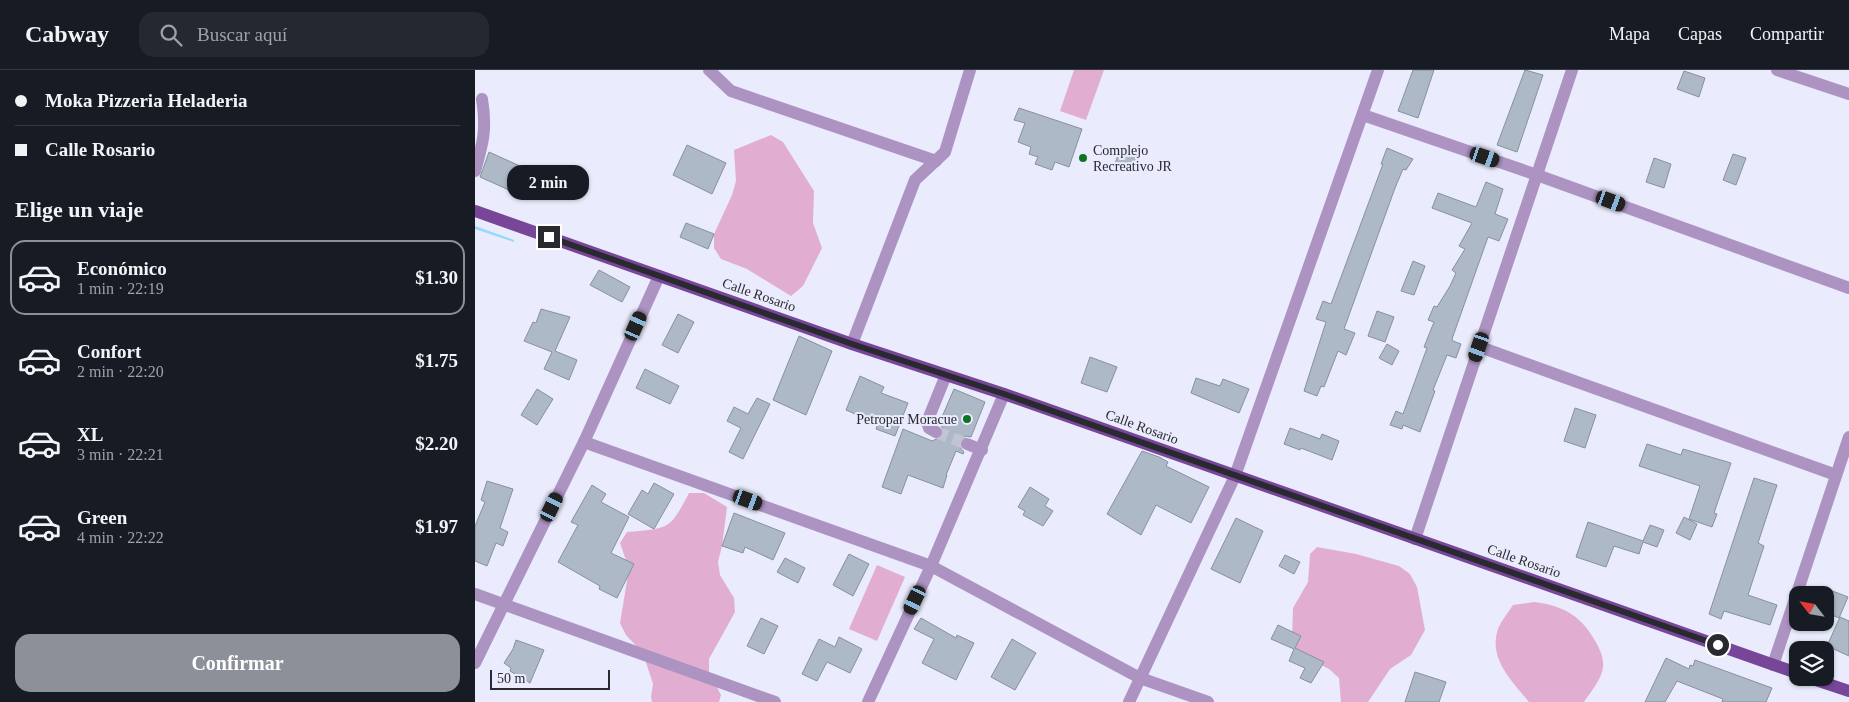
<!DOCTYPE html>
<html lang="es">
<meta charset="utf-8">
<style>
body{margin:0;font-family:Georgia,serif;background:#242831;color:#f1f3f6;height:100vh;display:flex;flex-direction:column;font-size:19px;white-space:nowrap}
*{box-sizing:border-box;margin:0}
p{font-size:16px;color:#9ea1a6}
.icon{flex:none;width:28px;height:28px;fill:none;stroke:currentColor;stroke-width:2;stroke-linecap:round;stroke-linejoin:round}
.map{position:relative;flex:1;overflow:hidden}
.sheet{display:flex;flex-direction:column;background:#171b24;width:475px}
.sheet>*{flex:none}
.top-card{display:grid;align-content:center;height:110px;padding:0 15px;background:#171b24}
.needle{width:32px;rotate:301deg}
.buttons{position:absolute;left:1314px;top:516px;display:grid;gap:10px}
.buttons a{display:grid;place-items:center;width:45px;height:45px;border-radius:10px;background:#171b24;box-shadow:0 1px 4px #0004;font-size:25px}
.scale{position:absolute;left:15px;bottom:12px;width:120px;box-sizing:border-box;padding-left:5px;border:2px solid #292930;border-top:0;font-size:14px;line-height:18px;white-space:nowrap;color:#292930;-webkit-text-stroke:4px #eaebfc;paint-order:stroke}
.end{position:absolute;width:22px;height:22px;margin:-11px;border:6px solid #292930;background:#fff;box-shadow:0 0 0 2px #fff}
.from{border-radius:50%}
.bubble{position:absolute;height:35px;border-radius:15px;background:#171b24;box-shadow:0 1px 4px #0004;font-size:16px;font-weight:600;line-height:35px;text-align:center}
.car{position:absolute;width:15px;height:30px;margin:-15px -8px;border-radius:6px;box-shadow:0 0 4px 1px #0007;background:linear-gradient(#222 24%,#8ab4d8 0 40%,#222 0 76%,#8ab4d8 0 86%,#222 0)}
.top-card b{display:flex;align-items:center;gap:18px;height:48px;font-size:19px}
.top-card b+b{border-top:1px solid #363941}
.top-card i{width:12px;height:12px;background:#f1f3f6}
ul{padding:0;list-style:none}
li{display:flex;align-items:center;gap:15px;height:75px;margin:0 10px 8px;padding:0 5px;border:2px solid transparent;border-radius:15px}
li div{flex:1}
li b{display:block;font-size:19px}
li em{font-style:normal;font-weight:600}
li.selected{border-color:#8c9099}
li>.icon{width:45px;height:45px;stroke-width:1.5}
h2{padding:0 15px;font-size:22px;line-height:60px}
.action{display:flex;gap:10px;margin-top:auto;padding:10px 15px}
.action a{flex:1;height:58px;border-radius:15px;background:#8c9099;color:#fff;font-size:20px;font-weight:600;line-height:58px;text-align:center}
header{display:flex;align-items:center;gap:30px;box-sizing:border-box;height:70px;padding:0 25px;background:#171b24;border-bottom:1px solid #363941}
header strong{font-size:24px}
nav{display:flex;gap:28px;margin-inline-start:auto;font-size:18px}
.search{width:350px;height:45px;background:#242831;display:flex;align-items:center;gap:12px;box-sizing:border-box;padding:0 18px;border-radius:15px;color:#9ea1a6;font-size:19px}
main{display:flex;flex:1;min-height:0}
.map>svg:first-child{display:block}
.green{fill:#e1aed2}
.water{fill:#95daf8}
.building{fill:#aeb9c7;stroke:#87919e}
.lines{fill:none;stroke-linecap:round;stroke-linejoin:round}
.minor-tunnel{stroke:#c3c4d3;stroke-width:12;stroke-dasharray:12 6;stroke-linecap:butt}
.minor{stroke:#ad93c2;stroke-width:12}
.major{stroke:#784699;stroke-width:12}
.route{stroke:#292930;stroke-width:6}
.poi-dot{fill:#0e7425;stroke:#eaebfc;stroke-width:2}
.labels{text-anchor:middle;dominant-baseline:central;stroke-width:4;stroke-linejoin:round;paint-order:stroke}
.poi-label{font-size:14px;fill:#292930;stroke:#eaebfc;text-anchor:start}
.street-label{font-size:14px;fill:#292930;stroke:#eaebfc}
</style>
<header>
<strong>Cabway</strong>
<div class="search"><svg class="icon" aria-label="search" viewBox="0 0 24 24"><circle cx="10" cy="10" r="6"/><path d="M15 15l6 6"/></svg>Buscar aquí</div>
<nav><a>Mapa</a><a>Capas</a><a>Compartir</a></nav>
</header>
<main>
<section class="sheet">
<div class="top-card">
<b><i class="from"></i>Moka Pizzeria Heladeria</b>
<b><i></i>Calle Rosario</b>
</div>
<h2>Elige un viaje</h2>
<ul>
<li class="selected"><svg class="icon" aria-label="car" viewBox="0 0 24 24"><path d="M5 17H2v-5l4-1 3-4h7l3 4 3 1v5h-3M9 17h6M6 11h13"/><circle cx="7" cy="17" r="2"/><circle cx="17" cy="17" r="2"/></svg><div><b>Económico</b><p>1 min · 22:19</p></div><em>$1.30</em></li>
<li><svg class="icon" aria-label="car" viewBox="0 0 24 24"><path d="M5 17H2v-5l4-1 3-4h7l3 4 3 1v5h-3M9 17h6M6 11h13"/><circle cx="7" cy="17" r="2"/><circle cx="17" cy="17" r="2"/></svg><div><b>Confort</b><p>2 min · 22:20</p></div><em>$1.75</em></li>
<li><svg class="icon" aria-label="car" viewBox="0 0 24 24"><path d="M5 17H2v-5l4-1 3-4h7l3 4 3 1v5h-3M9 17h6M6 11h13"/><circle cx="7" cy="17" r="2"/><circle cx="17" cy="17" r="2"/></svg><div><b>XL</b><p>3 min · 22:21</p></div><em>$2.20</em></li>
<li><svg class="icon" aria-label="car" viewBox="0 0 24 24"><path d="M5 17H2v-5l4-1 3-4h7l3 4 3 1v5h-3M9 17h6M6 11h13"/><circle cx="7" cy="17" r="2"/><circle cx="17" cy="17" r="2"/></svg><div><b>Green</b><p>4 min · 22:22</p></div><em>$1.97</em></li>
</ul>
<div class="action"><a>Confirmar</a></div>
</section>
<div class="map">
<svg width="1374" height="632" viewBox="0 0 1374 632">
<rect width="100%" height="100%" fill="#eaebfc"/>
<g class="green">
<path d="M 599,0 L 629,0 L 611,50 L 585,41 Z"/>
<path d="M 296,65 L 308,72 L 339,121 L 338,153 L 347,178 L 328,216 L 316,226 L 272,199 L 246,189 L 239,178 L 239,164 L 257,125 L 261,111 L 259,80 Z"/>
<path d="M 214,423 L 229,423 L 252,437 L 247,476 L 243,492 L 245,505 L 259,528 L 260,542 L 234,589 L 234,602 L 246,625 L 244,632 L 177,632 L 176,627 L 178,614 L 168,583 L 151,565 L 145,553 L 154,499 L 145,473 L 152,462 C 194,458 194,461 214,423 Z"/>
<path d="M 842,477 L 881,484 L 924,496 L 935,504 L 942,517 L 950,560 L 936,585 L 915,599 L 893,632 L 866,632 L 864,608 L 854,599 L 830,587 L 820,578 L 817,568 L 818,538 L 833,512 L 835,484 Z"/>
<path d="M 402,495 L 430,507 L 402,571 L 374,559 Z"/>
<path d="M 1059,532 C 1091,536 1108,547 1123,576 C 1127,584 1130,593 1127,602 C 1124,612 1115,623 1109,632 L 1054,632 C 1037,611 1013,589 1023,559 C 1026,551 1033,543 1038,535 Z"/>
</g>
<path class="water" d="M 0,156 L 39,170 L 39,172 L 0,159 Z"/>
<g class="building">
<path d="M 938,0 L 959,0 L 943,48 L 923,41 Z"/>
<path d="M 1050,0 L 1068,5 L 1042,82 L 1022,75 Z"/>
<path d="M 1209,1 L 1230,8 L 1224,27 L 1202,19 Z"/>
<path d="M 544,38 L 607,59 L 594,97 L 580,92 L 577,100 L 560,94 L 563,87 L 554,84 L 556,77 L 543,72 L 550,53 L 539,50 Z"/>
<path d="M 212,75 L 251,93 L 237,124 L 198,105 Z"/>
<path d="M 912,78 L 938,89 L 931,100 L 928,99 L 920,118 L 869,259 L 880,263 L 871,285 L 863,281 L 849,317 L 846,316 L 842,326 L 829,321 L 851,252 L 841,249 L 848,231 L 856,234 L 908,94 L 906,94 Z"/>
<path d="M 645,79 L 663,84 L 659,99 L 640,94 Z"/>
<path d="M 14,82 L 45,96 L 34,120 L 5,107 Z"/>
<path d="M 1258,84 L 1271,88 L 1261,115 L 1248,110 Z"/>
<path d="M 1179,88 L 1196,94 L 1189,118 L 1171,112 Z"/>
<path d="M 1011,112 L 1028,119 L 1020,144 L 1033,149 L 1024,171 L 1013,167 L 977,269 L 978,271 L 986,274 L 981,288 L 972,285 L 958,320 L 960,321 L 945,362 L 928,355 L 927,359 L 915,355 L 921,341 L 928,344 L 952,278 L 949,277 L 959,252 L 953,250 L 959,236 L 962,237 L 975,216 L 981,203 L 977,200 L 990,179 L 984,176 L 997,153 L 957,138 L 963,123 L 1001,137 Z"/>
<path d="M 211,153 L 239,164 L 233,179 L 205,167 Z"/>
<path d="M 938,191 L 950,196 L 939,225 L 926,221 Z"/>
<path d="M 124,200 L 155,217 L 147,232 L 115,215 Z"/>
<path d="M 66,239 L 95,247 L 80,281 L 102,290 L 94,310 L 69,299 L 77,282 L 49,271 L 58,252 L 61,253 Z"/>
<path d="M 902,241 L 919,247 L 910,272 L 893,266 Z"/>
<path d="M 203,244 L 219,252 L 203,283 L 187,275 Z"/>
<path d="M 324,266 L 357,281 L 331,345 L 298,330 Z"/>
<path d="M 912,274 L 924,281 L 917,295 L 904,288 Z"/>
<path d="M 615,287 L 642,297 L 632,322 L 606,313 Z"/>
<path d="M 170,299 L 204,316 L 195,334 L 161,318 Z"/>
<path d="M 385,306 L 409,317 L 406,323 L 433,333 L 420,366 L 401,359 L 403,354 L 371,340 Z"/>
<path d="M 721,308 L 745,316 L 748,309 L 774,319 L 764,343 L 716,323 Z"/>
<path d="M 62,319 L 78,329 L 62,355 L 46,345 Z"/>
<path d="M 479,319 L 510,332 L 496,367 L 490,366 L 485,371 L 484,376 L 489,382 L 488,384 L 481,381 L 471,405 L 472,405 L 468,418 L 433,405 L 426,424 L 407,417 L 428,359 L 457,371 L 468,366 L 468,358 L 464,354 Z"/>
<path d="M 282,328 L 295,334 L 268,389 L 254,382 L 266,358 L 252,351 L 259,337 L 273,344 Z"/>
<path d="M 1100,338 L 1121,345 L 1110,378 L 1089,371 Z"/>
<path d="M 815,358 L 845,369 L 847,364 L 864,371 L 857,390 L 826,378 L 825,380 L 809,374 Z"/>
<path d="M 1172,374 L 1206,385 L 1208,379 L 1256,393 L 1239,443 L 1242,444 L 1237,457 L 1214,449 L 1225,416 L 1164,396 Z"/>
<path d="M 667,381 L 684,387 L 693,392 L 691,396 L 734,417 L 716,453 L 681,435 L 666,465 L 632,444 Z"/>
<path d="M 1279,408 L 1302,415 L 1283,473 L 1289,476 L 1273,525 L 1302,535 L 1295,555 L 1249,541 L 1246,549 L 1234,544 Z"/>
<path d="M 12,411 L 38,419 L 25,458 L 33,462 L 28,476 L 21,473 L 12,496 L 0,491 L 0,456 L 10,432 L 6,430 Z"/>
<path d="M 179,413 L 199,424 L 179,459 L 153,444 L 167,420 L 173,424 Z"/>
<path d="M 117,415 L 131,424 L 126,432 L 154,447 L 136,483 L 159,494 L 142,528 L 124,519 L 125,516 L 83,492 L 103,455 L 96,452 Z"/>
<path d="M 555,417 L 574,429 L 570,436 L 578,441 L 568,456 L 548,445 L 550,441 L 543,437 Z"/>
<path d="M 259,443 L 310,463 L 298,490 L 270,477 L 268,483 L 247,476 Z"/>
<path d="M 1209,447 L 1222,454 L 1215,470 L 1201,463 Z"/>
<path d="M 761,448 L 788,461 L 765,513 L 736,499 Z"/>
<path d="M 1113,452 L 1168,471 L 1175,455 L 1189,460 L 1182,477 L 1168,472 L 1164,484 L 1139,476 L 1131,497 L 1101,487 Z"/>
<path d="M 374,484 L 394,494 L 378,526 L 358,515 Z"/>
<path d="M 810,485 L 825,492 L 819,504 L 804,496 Z"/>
<path d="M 310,488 L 330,498 L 323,513 L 302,502 Z"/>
<path d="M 1355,520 L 1373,527 L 1364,548 L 1350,542 L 1350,533 Z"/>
<path d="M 1365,547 L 1374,551 L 1374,586 L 1352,576 Z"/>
<path d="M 286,548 L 303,556 L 289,584 L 272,576 Z"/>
<path d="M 446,548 L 481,568 L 482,565 L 499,573 L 481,610 L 447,593 L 459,569 L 439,559 Z"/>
<path d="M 803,555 L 826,566 L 820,578 L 849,592 L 836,613 L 825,608 L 830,598 L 814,591 L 819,579 L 796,569 Z"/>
<path d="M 364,567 L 387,579 L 375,603 L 352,592 L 342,611 L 327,604 L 344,569 L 360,577 Z"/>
<path d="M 537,569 L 561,583 L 540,620 L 516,607 Z"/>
<path d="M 41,570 L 69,580 L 55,613 L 35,601 L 36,598 L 29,593 L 38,579 Z"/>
<path d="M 1191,588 L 1214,599 L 1215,595 L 1218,596 L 1220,590 L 1297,618 L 1291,632 L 1247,632 L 1248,629 L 1202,611 L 1190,632 L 1170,632 Z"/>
<path d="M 940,602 L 971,612 L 964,632 L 930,632 Z"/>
</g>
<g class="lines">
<path class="minor-tunnel" d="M 461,362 L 492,374"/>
<g class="minor">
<path d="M 234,0 L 256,21 L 461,91"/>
<path d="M 1302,0 L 1374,24"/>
<path d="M 888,45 L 1062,105 L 1374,218"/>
<path d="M 0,101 C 8,73 12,59 7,29"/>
<path d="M 377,274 L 440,110 L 470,82 L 495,0"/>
<path d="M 1005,277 L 1361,405"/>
<path d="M 461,362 L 454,358 L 452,352 L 471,305"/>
<path d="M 109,372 L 456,496 L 665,608 L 733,632"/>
<path d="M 492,374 L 507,380"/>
<path d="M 940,469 L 1097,0"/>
<path d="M 0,524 L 300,632"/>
<path d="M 0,593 L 109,372 L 184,206"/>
<path d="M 1298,595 L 1374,367"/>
<path d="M 393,632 L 456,496 L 529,324"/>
<path d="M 654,632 L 760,406 L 903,0"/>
</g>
<g class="major">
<path d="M 0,141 L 377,274 L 529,324 L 1322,603"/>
<path d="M 1335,608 L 1374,621"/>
</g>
</g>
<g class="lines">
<path class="route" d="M 74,167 L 377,274 L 529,324 L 1243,575"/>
</g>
<g class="poi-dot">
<circle cx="608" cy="88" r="5"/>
<circle cx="492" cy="349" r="5"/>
</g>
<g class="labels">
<g class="poi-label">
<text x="618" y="80">Complejo<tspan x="618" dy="16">Recreativo JR</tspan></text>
<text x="482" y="349" text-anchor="end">Petropar Moracue</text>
</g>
<g class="street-label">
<text transform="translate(284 225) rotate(19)">Calle Rosario</text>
<text transform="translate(667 357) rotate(20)">Calle Rosario</text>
<text transform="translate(1049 491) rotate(19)">Calle Rosario</text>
</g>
</g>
</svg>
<div class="buttons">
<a><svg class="needle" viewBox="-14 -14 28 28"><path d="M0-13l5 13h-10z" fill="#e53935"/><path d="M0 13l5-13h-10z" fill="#9ea1a6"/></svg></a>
<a><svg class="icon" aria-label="layers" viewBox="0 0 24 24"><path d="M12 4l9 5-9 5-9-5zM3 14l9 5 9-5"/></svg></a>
</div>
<div class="scale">50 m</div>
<i class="end from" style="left:1243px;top:575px"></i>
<i class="end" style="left:74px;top:167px"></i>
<div class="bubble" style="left:32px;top:95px;width:82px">2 min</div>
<i class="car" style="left:1010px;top:87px;rotate:109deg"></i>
<i class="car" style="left:1136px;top:131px;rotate:110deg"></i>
<i class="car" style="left:161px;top:256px;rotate:24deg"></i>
<i class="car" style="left:1004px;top:277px;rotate:199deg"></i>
<i class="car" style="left:273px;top:430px;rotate:110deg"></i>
<i class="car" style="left:77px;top:437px;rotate:26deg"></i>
<i class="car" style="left:440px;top:530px;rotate:205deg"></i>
</div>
</main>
